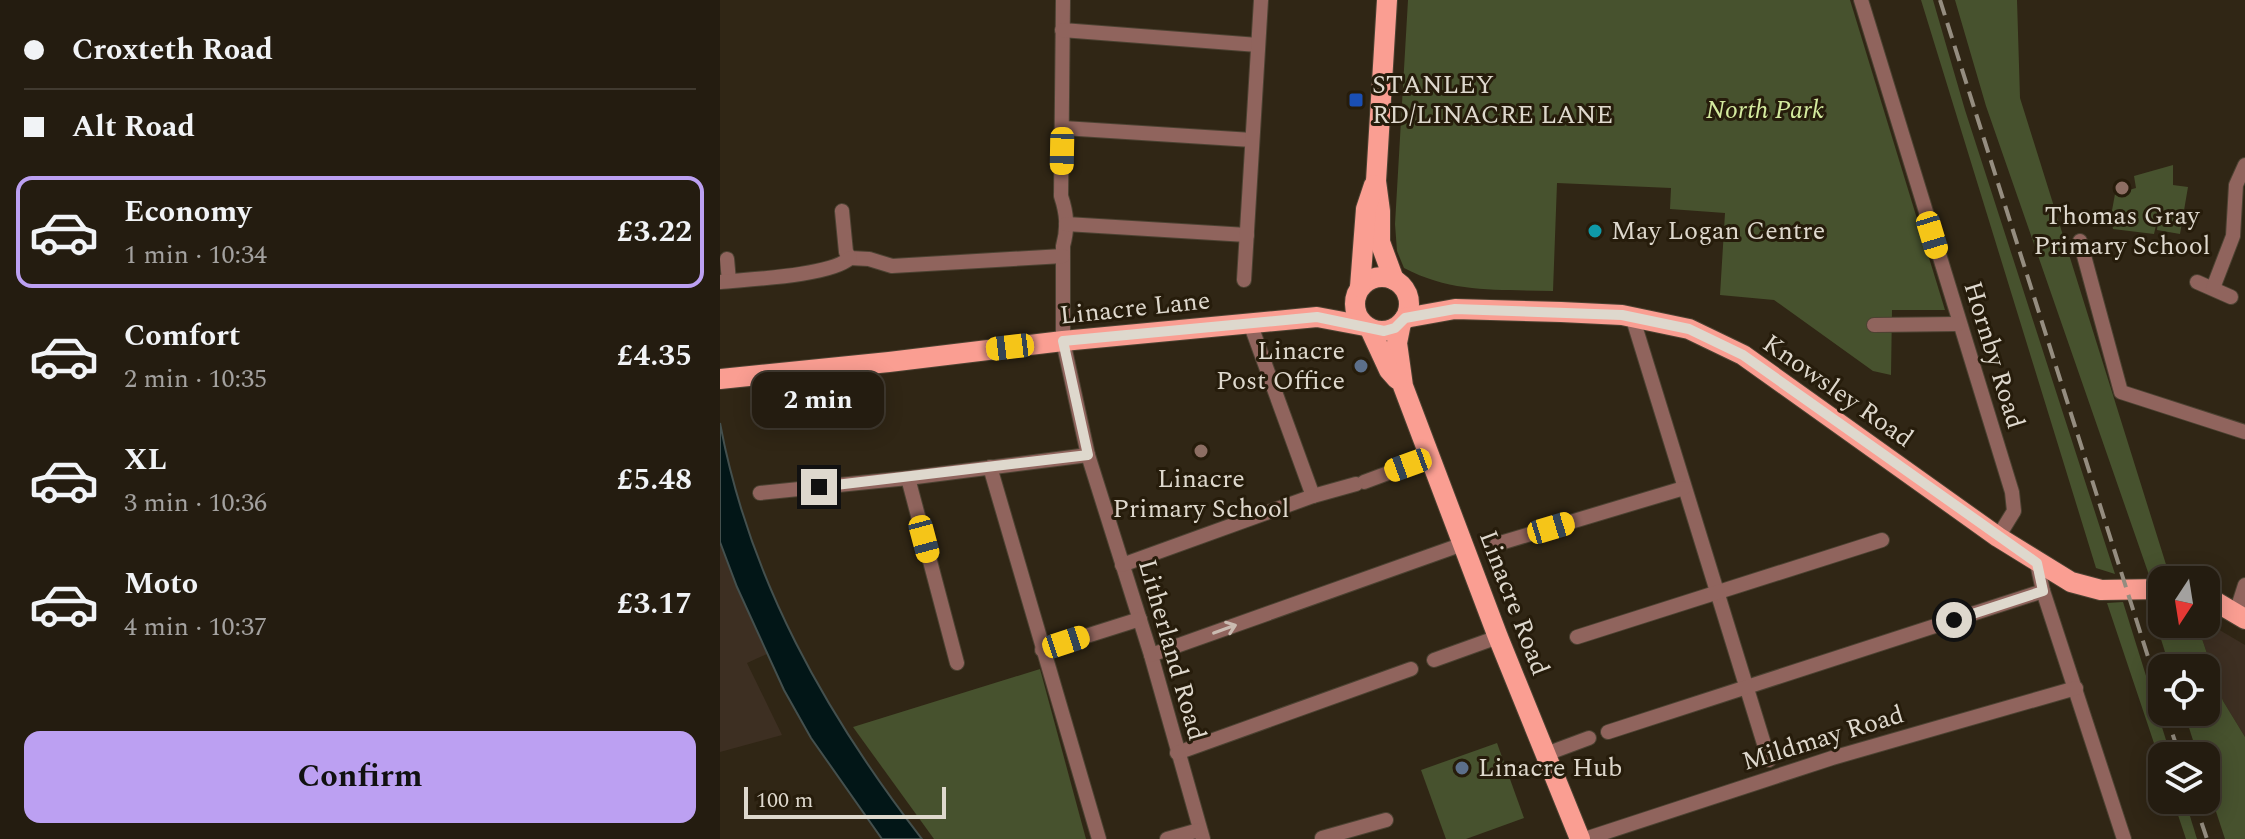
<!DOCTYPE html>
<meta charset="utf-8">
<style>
body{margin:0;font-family:Spectral,serif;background:#2c2519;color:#f1f3f6;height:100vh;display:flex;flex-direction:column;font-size:30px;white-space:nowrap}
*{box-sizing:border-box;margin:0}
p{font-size:26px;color:#a3a19f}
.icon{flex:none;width:44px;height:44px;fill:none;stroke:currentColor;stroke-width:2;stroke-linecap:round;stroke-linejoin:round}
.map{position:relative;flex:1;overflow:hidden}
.drawer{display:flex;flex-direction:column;background:#241c10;width:720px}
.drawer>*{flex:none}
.top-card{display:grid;align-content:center;height:176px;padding:0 24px;background:#241c10}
.needle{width:52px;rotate:192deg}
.fabs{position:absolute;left:1428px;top:566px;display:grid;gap:16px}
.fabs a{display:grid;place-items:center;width:72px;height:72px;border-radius:16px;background:#241c10;box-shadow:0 4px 20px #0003,0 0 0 2px #413a30;font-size:40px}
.scale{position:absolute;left:24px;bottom:20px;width:202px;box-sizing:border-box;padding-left:8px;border:4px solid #ded8cd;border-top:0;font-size:22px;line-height:28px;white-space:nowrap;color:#ded8cd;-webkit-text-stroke:6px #261c0b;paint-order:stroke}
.end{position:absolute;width:36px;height:36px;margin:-18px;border:10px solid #ded8cd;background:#111;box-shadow:0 0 0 4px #111}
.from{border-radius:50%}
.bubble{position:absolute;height:56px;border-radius:16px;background:#241c10;box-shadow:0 4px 20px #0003,0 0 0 2px #413a30;font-size:26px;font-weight:700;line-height:56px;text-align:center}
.car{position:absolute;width:24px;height:48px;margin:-24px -12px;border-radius:10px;box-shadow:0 0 6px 2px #0007;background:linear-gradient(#f5c518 24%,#345 0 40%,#f5c518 0 76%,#345 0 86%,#f5c518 0)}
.top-card b{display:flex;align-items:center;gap:28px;height:76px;font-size:30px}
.top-card b+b{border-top:2px solid #413a30}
.top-card i{width:20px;height:20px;background:#f1f3f6}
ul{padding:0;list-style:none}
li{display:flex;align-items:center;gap:24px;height:112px;margin:0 16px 12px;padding:0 8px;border:4px solid transparent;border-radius:16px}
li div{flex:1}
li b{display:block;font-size:30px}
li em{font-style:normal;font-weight:700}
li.current{border-color:#bca0f2}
li>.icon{width:72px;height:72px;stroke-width:1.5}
.primary-button{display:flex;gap:16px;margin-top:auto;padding:16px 24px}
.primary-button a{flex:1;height:92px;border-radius:16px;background:#bca0f2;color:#111;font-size:32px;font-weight:700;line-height:92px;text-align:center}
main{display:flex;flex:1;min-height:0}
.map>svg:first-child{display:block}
.industrial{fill:#3d2f22}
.green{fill:#47522e}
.water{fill:#021617;stroke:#44504e;stroke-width:2}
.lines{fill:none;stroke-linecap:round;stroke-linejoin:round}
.street-casing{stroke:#4c4232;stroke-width:16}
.primary-casing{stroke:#4c4232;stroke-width:22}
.street{stroke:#90645d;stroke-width:14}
.primary{stroke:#fa9e92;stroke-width:20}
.rail{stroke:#958d80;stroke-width:4;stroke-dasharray:16 8;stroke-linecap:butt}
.oneway{stroke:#cabbb1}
.route{stroke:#ded8cd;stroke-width:10}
.transit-dot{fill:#1a4fb4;stroke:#261c0b;stroke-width:3}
.education-dot{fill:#8d6e63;stroke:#261c0b;stroke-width:3}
.culture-dot{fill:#0f9aa8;stroke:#261c0b;stroke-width:3}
.service-dot{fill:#5c6f8a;stroke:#261c0b;stroke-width:3}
.labels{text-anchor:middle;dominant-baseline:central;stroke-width:6;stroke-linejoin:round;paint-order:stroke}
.poi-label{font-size:26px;fill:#ded8cd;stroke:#261c0b;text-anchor:start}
.park-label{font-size:26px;font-style:italic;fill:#d3ea9e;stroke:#261c0b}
.street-label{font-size:26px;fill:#ded8cd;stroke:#261c0b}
</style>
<main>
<section class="drawer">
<div class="top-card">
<b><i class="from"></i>Croxteth Road</b>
<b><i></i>Alt Road</b>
</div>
<ul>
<li class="current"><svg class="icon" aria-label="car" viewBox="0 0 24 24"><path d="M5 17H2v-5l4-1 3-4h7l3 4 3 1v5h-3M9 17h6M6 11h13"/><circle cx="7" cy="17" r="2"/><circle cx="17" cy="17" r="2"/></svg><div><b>Economy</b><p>1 min · 10:34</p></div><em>£3.22</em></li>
<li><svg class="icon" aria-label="car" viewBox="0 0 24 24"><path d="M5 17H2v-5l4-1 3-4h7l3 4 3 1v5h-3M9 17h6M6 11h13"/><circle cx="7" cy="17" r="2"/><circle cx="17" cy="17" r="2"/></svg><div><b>Comfort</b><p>2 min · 10:35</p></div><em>£4.35</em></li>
<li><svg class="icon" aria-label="car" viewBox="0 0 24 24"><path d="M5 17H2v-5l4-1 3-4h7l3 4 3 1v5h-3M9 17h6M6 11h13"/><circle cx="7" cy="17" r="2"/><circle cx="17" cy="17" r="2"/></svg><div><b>XL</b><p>3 min · 10:36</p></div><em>£5.48</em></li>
<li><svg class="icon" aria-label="car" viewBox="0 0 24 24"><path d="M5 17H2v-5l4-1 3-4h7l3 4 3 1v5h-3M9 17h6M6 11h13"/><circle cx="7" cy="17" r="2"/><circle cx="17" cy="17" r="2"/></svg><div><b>Moto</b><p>4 min · 10:37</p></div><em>£3.17</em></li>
</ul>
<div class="primary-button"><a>Confirm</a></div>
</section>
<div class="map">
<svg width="1525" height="839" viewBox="0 0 1525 839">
<rect width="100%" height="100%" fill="#302615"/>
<g class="industrial">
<path d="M 0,542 L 47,654 L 27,663 L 62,735 L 0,752 Z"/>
<path d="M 1486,622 L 1525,645 L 1525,737 L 1503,701 L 1477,624 Z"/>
</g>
<g class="green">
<path d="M 688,0 L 1130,0 L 1225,310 L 1172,310 L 1171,375 L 1153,371 L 1054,300 L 1000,295 L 1005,213 L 950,209 L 951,188 L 837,183 L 833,291 C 778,289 734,294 684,268 L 677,251 L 675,224 Z"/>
<path d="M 1201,0 L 1213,0 L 1245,110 L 1395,574 L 1376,568 Z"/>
<path d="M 1235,0 L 1297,0 L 1300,98 L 1449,574 L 1429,575 L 1266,106 Z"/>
<path d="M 1453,165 L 1453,185 L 1468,187 L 1460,234 L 1437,230 L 1439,212 L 1434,234 L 1393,229 L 1391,216 L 1395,194 L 1416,188 L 1414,176 Z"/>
<path d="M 1403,602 L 1451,756 L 1442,756 L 1442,767 L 1387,603 Z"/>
<path d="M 1430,604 L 1442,604 L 1442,624 L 1477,624 L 1503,701 L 1525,737 L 1525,839 L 1505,839 L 1486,781 L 1486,756 L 1478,756 L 1464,712 L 1486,712 L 1486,668 L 1450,668 Z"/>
<path d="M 320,669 L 366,839 L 214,839 L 133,727 Z"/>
<path d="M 777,743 L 804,818 L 746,839 L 726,839 L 701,770 Z"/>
<path d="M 1453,800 L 1465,800 L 1477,839 L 1466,839 Z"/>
</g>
<path class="water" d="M 0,423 C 29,579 106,715 202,839 L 162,839 L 91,738 L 64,690 L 17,587 L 0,542 Z"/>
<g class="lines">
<g class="street-casing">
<g id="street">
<path d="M 343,0 L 341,196 C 347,214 348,228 343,246 L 343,341 L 368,455 L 431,655 L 483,839"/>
<path d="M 1141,0 L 1292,492 L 1294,511 L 1278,537"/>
<path d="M 342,30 L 538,45"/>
<path d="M 343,128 L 532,140"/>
<path d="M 122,211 L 126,252 L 130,258 L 149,259 L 172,266 L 343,256"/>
<path d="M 346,224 L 527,235"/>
<path d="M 1360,241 L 1401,392 L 1525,432"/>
<path d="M 7,259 L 9,281"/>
<path d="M 524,280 L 541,0"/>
<path d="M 0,282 C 30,279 110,276 130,258"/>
<path d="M 1477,282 L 1511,297"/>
<path d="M 1493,288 L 1513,236 L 1516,185 L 1525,165"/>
<path d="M 912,316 L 1049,760"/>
<path d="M 530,323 L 593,496"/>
<path d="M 1154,325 L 1238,324"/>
<path d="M 270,467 L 379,839"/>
<path d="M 188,478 L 237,663"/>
<path d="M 644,482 L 711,457"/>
<path d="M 40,493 L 188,478 L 368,455"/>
<path d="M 777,544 L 964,488"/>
<path d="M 1317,563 L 1323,591 L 1404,839"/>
<path d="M 402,565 L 593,496 L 636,484"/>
<path d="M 1516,613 L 1525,585"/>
<path d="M 857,637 L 1162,540"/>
<path d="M 322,650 L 420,619"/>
<path d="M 431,655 L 743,544"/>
<path d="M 714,660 L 778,637"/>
<path d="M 888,732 L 1323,591"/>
<path d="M 457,753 L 691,669"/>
<path d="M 826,754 L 869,738"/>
<path d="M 602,838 L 666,820"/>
<path d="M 447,839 L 479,830"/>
<path d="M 865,839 L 1112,758 L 1356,688"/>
</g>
</g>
<g class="primary-casing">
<g id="primary">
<path d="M 667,0 L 656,181 L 660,211 L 660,242 L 674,280"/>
<circle cx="662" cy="304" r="27"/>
<path d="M 640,287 L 646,209 L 654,185"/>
<path d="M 685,318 L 735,309 L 841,312 L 902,315 L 969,329 L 1023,355 L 1278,537 L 1351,582 L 1381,590 L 1442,589"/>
<path d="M 681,323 L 677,343 L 683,386 L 778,637 L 860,839"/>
<path d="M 650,329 L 669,370 L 677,379"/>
<path d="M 0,379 L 169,362 L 343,341 L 597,317 L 645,326"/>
<path d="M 1486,596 L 1525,619"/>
</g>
</g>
<use href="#street" class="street"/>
<use href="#primary" class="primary"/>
<g class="rail">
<path d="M 1220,0 L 1442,701"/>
<path d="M 1445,712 L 1460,756"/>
<path d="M 1474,800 L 1487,839"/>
</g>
</g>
<defs><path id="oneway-shaft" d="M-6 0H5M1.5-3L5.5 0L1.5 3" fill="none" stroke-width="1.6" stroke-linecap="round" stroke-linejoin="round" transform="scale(2)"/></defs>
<use class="oneway" href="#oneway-shaft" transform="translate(505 629) rotate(-20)"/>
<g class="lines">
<path class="route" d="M 99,487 L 368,455 L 343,341 L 597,317 L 664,331 L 675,328 L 685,318 L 735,309 L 902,315 L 969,329 L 1023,355 L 1317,563 L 1323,591 L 1234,620"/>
</g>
<rect class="transit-dot" x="628" y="92" width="16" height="16" rx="4"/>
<g class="education-dot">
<circle cx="1402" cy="188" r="8"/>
<circle cx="481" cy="451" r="8"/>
</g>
<circle class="culture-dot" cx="875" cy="231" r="8"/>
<g class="service-dot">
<circle cx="641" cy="366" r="8"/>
<circle cx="742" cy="768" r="8"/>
</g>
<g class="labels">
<g class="poi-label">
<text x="652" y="85">STANLEY<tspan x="652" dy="30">RD/LINACRE LANE</tspan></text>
<text x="1402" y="216" text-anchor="middle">Thomas Gray<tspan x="1402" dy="30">Primary School</tspan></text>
<text x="891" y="231">May Logan Centre</text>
<text x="625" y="351" text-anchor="end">Linacre<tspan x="625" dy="30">Post Office</tspan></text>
<text x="481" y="479" text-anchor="middle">Linacre<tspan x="481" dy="30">Primary School</tspan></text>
<text x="758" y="768">Linacre Hub</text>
</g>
<g class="park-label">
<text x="1045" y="110">North Park</text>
</g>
<g class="street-label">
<text transform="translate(415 308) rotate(-6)">Linacre Lane</text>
<text transform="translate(1274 355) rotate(73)">Hornby Road</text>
<text transform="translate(1118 391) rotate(35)">Knowsley Road</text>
<text transform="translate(794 603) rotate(69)">Linacre Road</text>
<text transform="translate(452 650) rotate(74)">Litherland Road</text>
<text transform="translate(1103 738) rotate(-17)">Mildmay Road</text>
</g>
</g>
</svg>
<div class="fabs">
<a><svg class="needle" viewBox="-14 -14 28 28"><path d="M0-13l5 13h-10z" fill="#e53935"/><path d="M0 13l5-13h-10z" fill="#a3a19f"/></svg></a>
<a><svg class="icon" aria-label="locate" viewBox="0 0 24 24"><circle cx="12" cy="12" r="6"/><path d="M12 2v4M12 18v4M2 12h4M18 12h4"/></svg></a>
<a><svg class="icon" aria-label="layers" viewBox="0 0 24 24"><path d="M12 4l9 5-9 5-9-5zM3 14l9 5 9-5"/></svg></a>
</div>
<div class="scale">100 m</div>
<i class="end from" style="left:1234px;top:620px"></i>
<i class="end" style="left:99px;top:487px"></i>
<div class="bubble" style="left:32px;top:372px;width:132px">2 min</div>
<i class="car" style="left:342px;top:151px;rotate:181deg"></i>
<i class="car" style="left:1212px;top:235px;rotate:163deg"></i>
<i class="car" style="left:290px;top:347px;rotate:263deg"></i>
<i class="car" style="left:688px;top:465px;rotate:250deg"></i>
<i class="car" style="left:831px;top:528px;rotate:73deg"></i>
<i class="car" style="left:204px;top:539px;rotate:165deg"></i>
<i class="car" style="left:346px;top:642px;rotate:72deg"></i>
</div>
</main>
